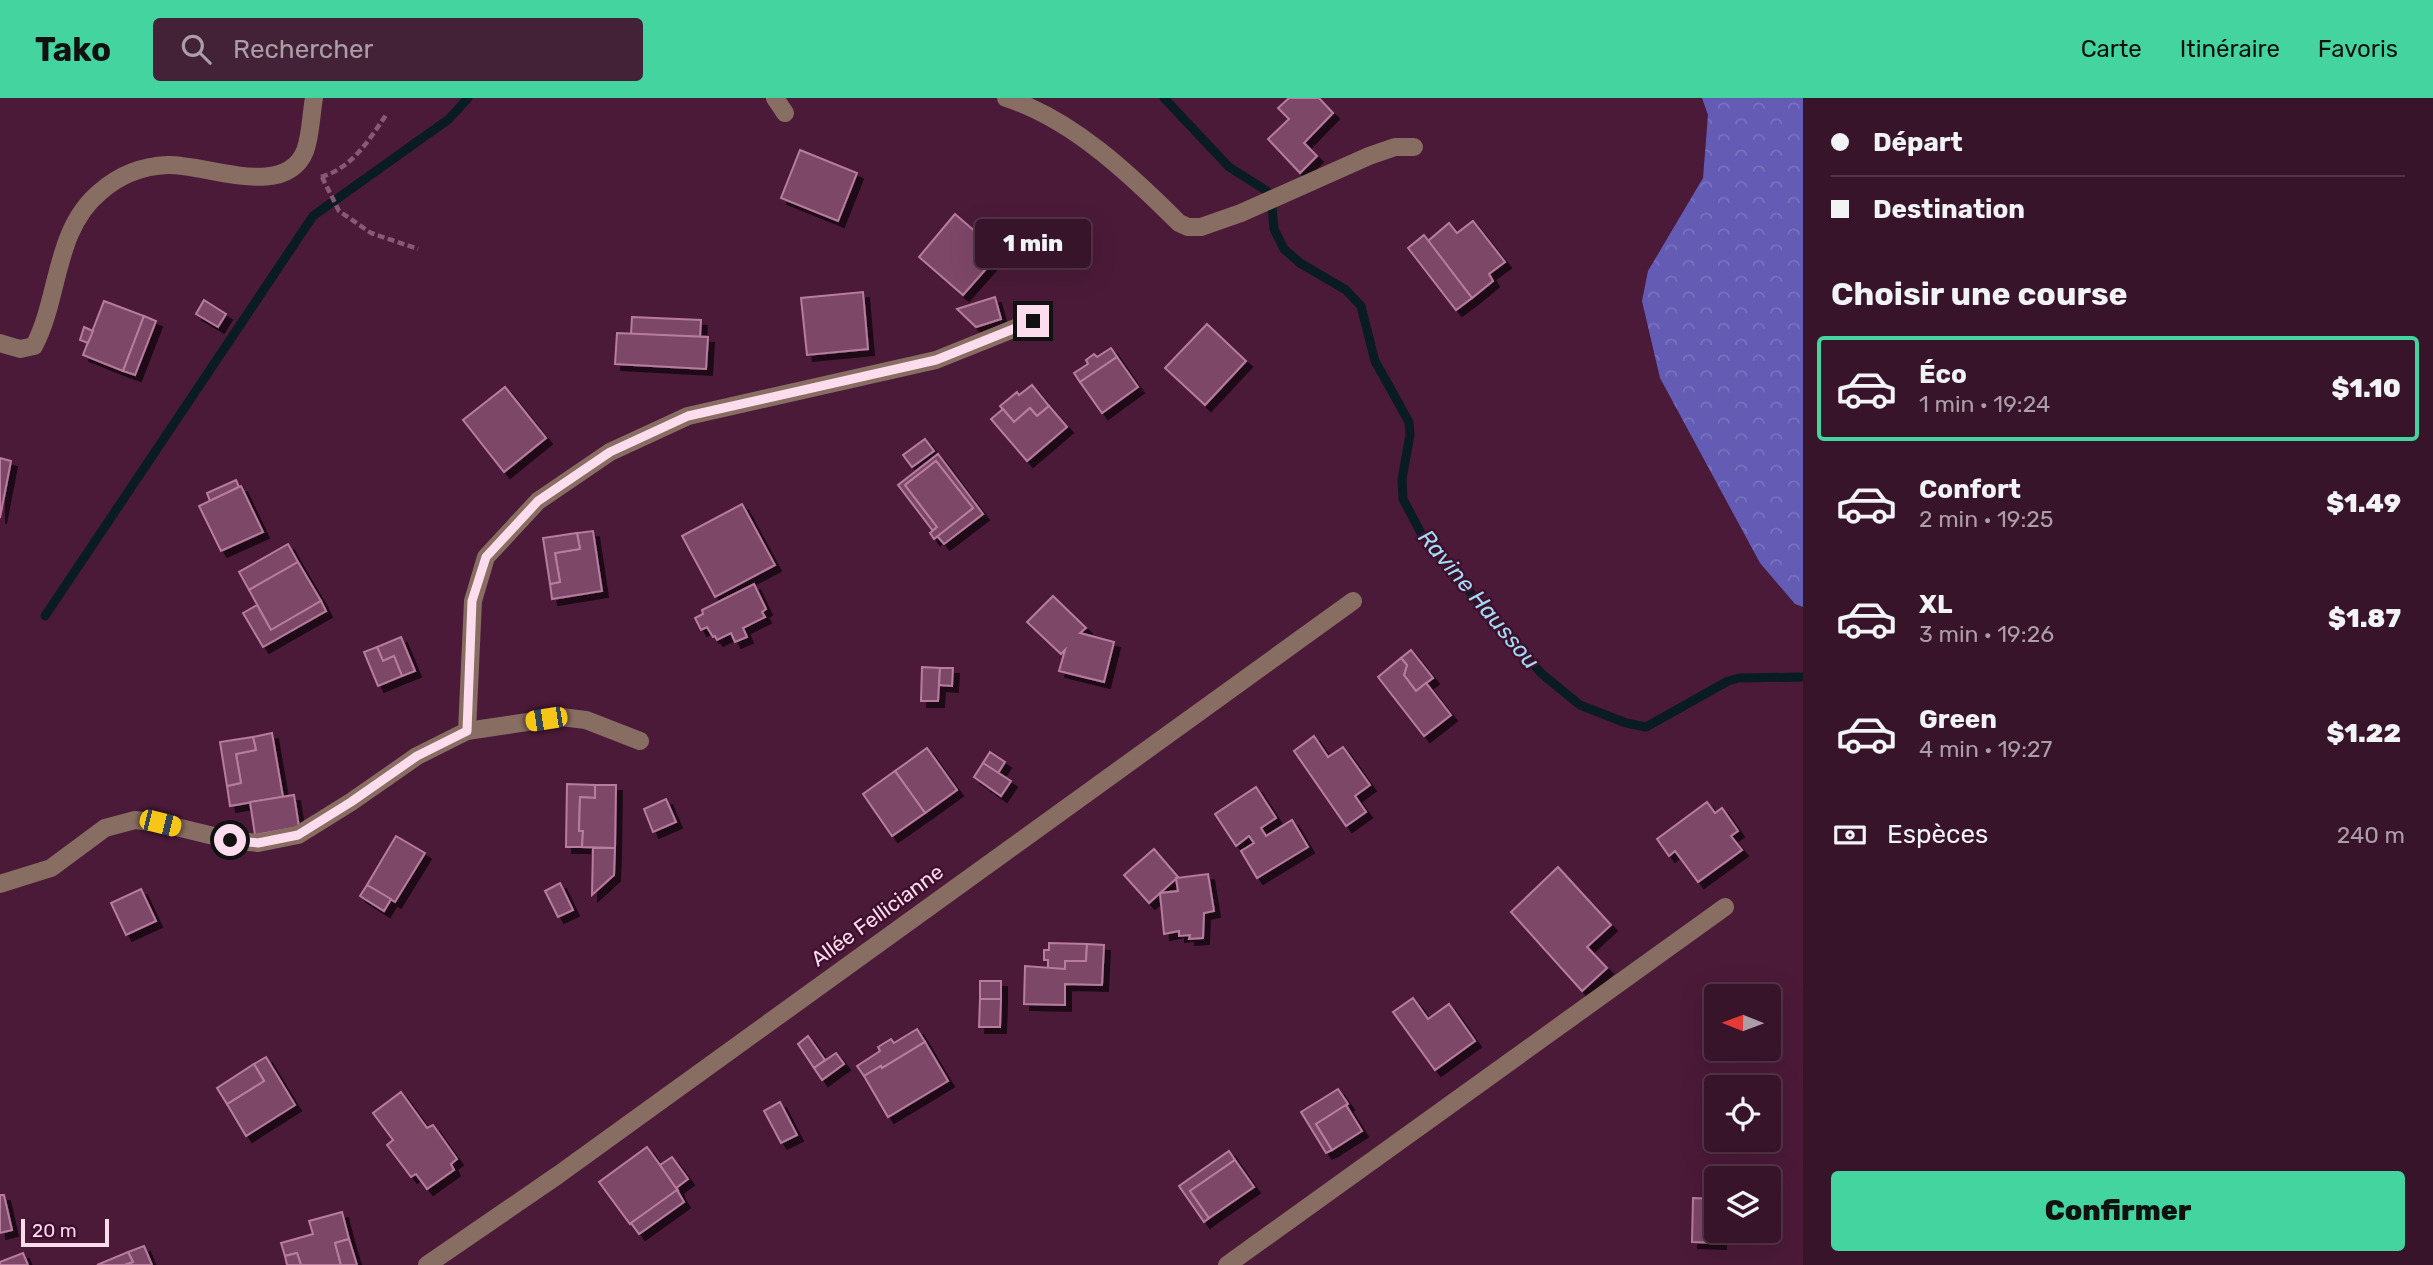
<!DOCTYPE html>
<html lang="fr">
<meta charset="utf-8">
<style>
body{margin:0;font-family:Rubik,sans-serif;background:#432136;color:#f1f3f6;height:100vh;display:flex;flex-direction:column;font-size:26px;white-space:nowrap}
*{box-sizing:border-box;margin:0}
p{font-size:23px;color:#ab9ea8}
.icon{flex:none;width:38px;height:38px;fill:none;stroke:currentColor;stroke-width:2;stroke-linecap:round;stroke-linejoin:round}
.map{position:relative;flex:1;overflow:hidden}
.side{display:flex;flex-direction:column;background:#38142a;width:630px}
.side>*{flex:none}
.hud{display:grid;align-content:center;height:154px;padding:0 28px;background:#38142a}
.needle{width:46px;rotate:271deg}
.fabs{position:absolute;left:1704px;top:886px;display:grid;gap:14px}
.fabs a{display:grid;place-items:center;width:77px;height:77px;border-radius:7px;background:#38142a;box-shadow:0 7px 28px #0002,0 0 0 2px #523347;font-size:35px}
.scale{position:absolute;left:21px;bottom:18px;width:88px;box-sizing:border-box;padding-left:7px;border:4px solid #fddced;border-top:0;font-size:19px;line-height:24px;white-space:nowrap;color:#fddced;-webkit-text-stroke:5px #3f0f2e;paint-order:stroke}
.end{position:absolute;width:32px;height:32px;margin:-16px;border:9px solid #fddced;background:#111;box-shadow:0 0 0 4px #111}
.from{border-radius:50%}
.bubble{position:absolute;height:49px;border-radius:7px;background:#38142a;box-shadow:0 7px 28px #0002,0 0 0 2px #523347;font-size:23px;font-weight:800;line-height:49px;text-align:center}
.car{position:absolute;width:21px;height:42px;margin:-21px -10px;border-radius:9px;box-shadow:0 0 5px 2px #0007;background:linear-gradient(#f5c518 24%,#345 0 40%,#f5c518 0 76%,#345 0 86%,#f5c518 0)}
.hud b{display:flex;align-items:center;gap:24px;height:66px;font-size:26px}
.hud b+b{border-top:2px solid #523347}
.hud i{width:18px;height:18px;background:#f1f3f6}
ul{padding:0;list-style:none}
li{display:flex;align-items:center;gap:21px;height:105px;margin:0 14px 10px;padding:0 14px;border:4px solid transparent;border-radius:7px}
li div{flex:1}
li b{display:block;font-size:26px}
li em{font-style:normal;font-weight:800}
li.on{border-color:#43d4a0}
li>.icon{width:63px;height:63px;stroke-width:1.5}
h2{padding:0 28px;font-size:32px;line-height:84px}
.pay{display:flex;align-items:center;gap:18px;height:77px;padding:0 28px;font-size:26px}
.pay p{margin-inline-start:auto}
.primary-button{display:flex;gap:14px;margin-top:auto;padding:14px 28px}
.primary-button a{flex:1;height:80px;border-radius:7px;background:#43d4a0;color:#111;font-size:28px;font-weight:800;line-height:80px;text-align:center}
header{display:flex;align-items:center;gap:42px;box-sizing:border-box;height:98px;padding:0 35px;background:#43d4a0;color:#111}
header strong{font-size:33px}
nav{display:flex;gap:38px;margin-inline-start:auto;font-size:24px}
.search{width:490px;height:63px;background:#432136;display:flex;align-items:center;gap:18px;box-sizing:border-box;padding:0 24px;border-radius:7px;color:#ab9ea8;font-size:26px}
main{display:flex;flex:1;min-height:0}
.map>svg:first-child{display:block}
.forest{fill:url(#forest-crowns)}
.lines{fill:none;stroke-linecap:round;stroke-linejoin:round}
.stream{stroke:#0a1c23;stroke-width:9}
.building{fill:#7d4767;stroke:#b77c9e;stroke-width:2;filter:url(#shadow)}
.path{stroke:#865a74;stroke-width:4.5;stroke-dasharray:7 3.5;stroke-linecap:butt}
.minor{stroke:#886e62;stroke-width:18}
.route{stroke:#fddced;stroke-width:9}
.labels{text-anchor:middle;dominant-baseline:central;stroke-width:5;stroke-linejoin:round;paint-order:stroke}
.street-label{font-size:21px;fill:#fddced;stroke:#3f0f2e}
.water-label{font-size:23px;font-style:italic;fill:#a2dcf3;stroke:#3f0f2e}
</style>
<header>
<strong>Tako</strong>
<div class="search"><svg class="icon" aria-label="search" viewBox="0 0 24 24"><circle cx="10" cy="10" r="6"/><path d="M15 15l6 6"/></svg>Rechercher</div>
<nav><a>Carte</a><a>Itinéraire</a><a>Favoris</a></nav>
</header>
<main>
<div class="map">
<svg width="1803" height="1167" viewBox="0 0 1803 1167">
<defs>
<pattern id="forest-crowns" width="20" height="18" patternUnits="userSpaceOnUse" patternTransform="scale(1.75)"><rect width="20" height="18" fill="#635bb4"/><path d="M2 6a3 3 0 1 1 6 0M12 15a3 3 0 1 1 6 0" fill="none" stroke="#7a72be"/></pattern>
<filter id="shadow"><feDropShadow dx="6" dy="6" stdDeviation="0" flood-color="#0009"/></filter>
</defs>
<rect width="100%" height="100%" fill="#4b1a38"/>
<path class="forest" d="M 1702,0 L 1803,0 L 1803,509 L 1795,506 L 1760,465 L 1660,280 L 1642,203 L 1648,173 L 1703,80 L 1708,17 Z"/>
<g class="lines">
<g class="stream">
<path d="M 1164,0 L 1229,69 L 1267,93"/>
<path d="M 1272,109 L 1274,131 L 1284,151 L 1300,165 L 1346,192 L 1361,208 L 1375,263 L 1409,324 L 1410,337 L 1402,381 L 1403,401 L 1421,435 L 1499,529 L 1542,576 L 1580,607 L 1626,625 L 1646,629 L 1728,583 L 1739,580 L 1803,579"/>
<path d="M 45,518 L 313,118 L 449,21 L 468,0"/>
</g>
</g>
<g class="building">
<path d="M 1289,0 L 1319,0 L 1333,15 L 1304,45 L 1317,58 L 1300,75 L 1268,41 L 1289,21 L 1278,10 Z"/>
<path d="M 800,52 L 857,75 L 838,123 L 781,100 Z"/>
<path d="M 955,116 L 1000,155 L 963,197 L 919,159 Z"/>
<path d="M 1473,123 L 1505,164 L 1489,176 L 1493,183 L 1472,200 L 1428,143 L 1449,125 L 1457,135 Z"/>
<path d="M 1424,137 L 1472,200 L 1456,212 L 1408,150 Z"/>
<path d="M 863,194 L 868,251 L 807,257 L 801,200 Z"/>
<path d="M 995,199 L 1001,221 L 976,229 L 957,211 Z"/>
<path d="M 204,202 L 226,216 L 218,229 L 196,216 Z"/>
<path d="M 104,203 L 144,218 L 123,273 L 83,257 Z"/>
<path d="M 144,218 L 156,223 L 135,277 L 123,273 Z"/>
<path d="M 632,219 L 701,222 L 700,239 L 631,236 Z"/>
<path d="M 1207,226 L 1246,263 L 1205,307 L 1165,270 Z"/>
<path d="M 84,229 L 93,233 L 88,245 L 80,242 Z"/>
<path d="M 617,235 L 708,239 L 706,271 L 615,266 Z"/>
<path d="M 1111,250 L 1117,259 L 1080,284 L 1074,275 L 1088,266 L 1086,262 L 1094,256 L 1097,259 Z"/>
<path d="M 1117,259 L 1138,289 L 1102,315 L 1080,284 Z"/>
<path d="M 1032,287 L 1049,308 L 1037,318 L 1030,310 L 1014,324 L 1000,308 L 1017,294 L 1019,297 Z"/>
<path d="M 505,289 L 546,340 L 504,374 L 463,322 Z"/>
<path d="M 1049,308 L 1067,329 L 1027,363 L 991,321 L 1003,311 L 1014,324 L 1030,310 L 1037,318 Z"/>
<path d="M 925,341 L 934,353 L 912,369 L 903,357 Z"/>
<path d="M 938,356 L 983,416 L 944,446 L 937,438 L 973,410 L 936,363 L 905,387 L 937,429 L 933,433 L 898,387 Z"/>
<path d="M 0,360 L 11,363 L 0,420 Z"/>
<path d="M 936,363 L 973,410 L 934,441 L 930,435 L 937,429 L 905,387 Z"/>
<path d="M 236,382 L 239,389 L 210,403 L 207,395 Z"/>
<path d="M 241,388 L 263,434 L 221,453 L 199,408 Z"/>
<path d="M 742,406 L 775,467 L 715,499 L 682,438 Z"/>
<path d="M 593,433 L 602,493 L 552,501 L 550,486 L 560,484 L 555,455 L 580,451 L 577,435 Z"/>
<path d="M 577,435 L 580,451 L 555,455 L 560,484 L 550,486 L 543,440 Z"/>
<path d="M 288,446 L 298,464 L 249,492 L 239,474 Z"/>
<path d="M 298,464 L 321,503 L 271,532 L 249,492 Z"/>
<path d="M 754,486 L 766,511 L 762,514 L 765,519 L 743,530 L 747,539 L 735,544 L 731,535 L 717,542 L 715,538 L 713,539 L 707,529 L 701,532 L 695,520 L 703,516 L 702,512 Z"/>
<path d="M 1053,498 L 1086,530 L 1080,535 L 1114,544 L 1104,584 L 1059,573 L 1065,552 L 1061,556 L 1027,524 Z"/>
<path d="M 321,503 L 326,513 L 263,549 L 243,515 L 257,507 L 271,532 Z"/>
<path d="M 401,539 L 415,573 L 402,578 L 394,558 L 383,563 L 377,549 Z"/>
<path d="M 377,549 L 383,563 L 394,558 L 402,578 L 378,588 L 364,554 Z"/>
<path d="M 1411,552 L 1433,580 L 1416,593 L 1404,577 L 1407,567 L 1401,560 Z"/>
<path d="M 1401,560 L 1407,567 L 1404,577 L 1416,593 L 1426,585 L 1451,617 L 1424,638 L 1378,579 Z"/>
<path d="M 922,569 L 940,570 L 938,603 L 921,603 Z"/>
<path d="M 940,570 L 953,570 L 952,588 L 939,587 Z"/>
<path d="M 272,635 L 283,699 L 230,708 L 227,688 L 241,685 L 236,656 L 256,652 L 253,639 Z"/>
<path d="M 1314,638 L 1328,659 L 1343,649 L 1370,687 L 1355,698 L 1366,714 L 1346,728 L 1294,653 Z"/>
<path d="M 253,639 L 256,652 L 236,656 L 241,685 L 227,688 L 220,644 Z"/>
<path d="M 927,650 L 957,692 L 925,715 L 895,673 Z"/>
<path d="M 990,654 L 1005,664 L 998,675 L 983,665 Z"/>
<path d="M 983,665 L 1011,683 L 1001,698 L 974,679 Z"/>
<path d="M 895,673 L 925,715 L 892,738 L 863,696 Z"/>
<path d="M 567,686 L 595,687 L 595,700 L 580,699 L 579,733 L 583,733 L 582,749 L 566,749 Z"/>
<path d="M 595,687 L 616,687 L 615,750 L 582,749 L 583,733 L 579,733 L 580,699 L 595,700 Z"/>
<path d="M 1256,689 L 1276,720 L 1261,730 L 1266,738 L 1292,722 L 1308,749 L 1257,780 L 1241,753 L 1254,745 L 1249,738 L 1236,748 L 1215,716 Z"/>
<path d="M 294,697 L 299,729 L 255,737 L 250,704 Z"/>
<path d="M 666,701 L 676,724 L 653,734 L 644,711 Z"/>
<path d="M 1707,704 L 1715,715 L 1722,710 L 1738,733 L 1731,738 L 1742,752 L 1698,784 L 1675,753 L 1669,758 L 1657,741 Z"/>
<path d="M 396,738 L 425,755 L 395,804 L 367,787 Z"/>
<path d="M 593,750 L 615,750 L 614,777 L 592,797 Z"/>
<path d="M 1154,751 L 1178,779 L 1149,805 L 1124,777 Z"/>
<path d="M 1558,769 L 1611,827 L 1587,849 L 1607,870 L 1582,893 L 1511,814 Z"/>
<path d="M 1208,776 L 1214,813 L 1204,815 L 1203,840 L 1189,841 L 1190,837 L 1179,838 L 1179,833 L 1164,836 L 1160,795 L 1178,793 L 1176,780 Z"/>
<path d="M 560,785 L 573,812 L 558,819 L 545,793 Z"/>
<path d="M 367,787 L 391,801 L 384,813 L 360,798 Z"/>
<path d="M 141,791 L 156,823 L 126,837 L 111,805 Z"/>
<path d="M 1049,845 L 1087,846 L 1086,863 L 1065,863 L 1065,871 L 1048,871 L 1048,862 L 1044,862 L 1044,852 L 1049,852 Z"/>
<path d="M 1087,846 L 1104,847 L 1102,887 L 1065,886 L 1065,907 L 1024,906 L 1025,868 L 1065,871 L 1065,863 L 1086,863 Z"/>
<rect x="980" y="883" width="21" height="18"/>
<path d="M 1413,900 L 1428,921 L 1449,906 L 1475,943 L 1435,972 L 1393,914 Z"/>
<path d="M 980,901 L 1001,901 L 1000,929 L 979,929 Z"/>
<path d="M 917,931 L 925,944 L 882,970 L 881,968 L 864,978 L 857,968 L 880,953 L 878,949 L 891,941 L 894,945 Z"/>
<path d="M 808,938 L 825,962 L 814,970 L 798,946 Z"/>
<path d="M 925,944 L 948,983 L 888,1019 L 864,978 L 881,968 L 882,970 Z"/>
<path d="M 836,955 L 844,966 L 822,982 L 814,970 Z"/>
<path d="M 266,959 L 295,1007 L 246,1038 L 227,1006 L 264,983 L 254,966 Z"/>
<path d="M 254,966 L 264,983 L 227,1006 L 217,990 Z"/>
<path d="M 1338,991 L 1348,1006 L 1316,1026 L 1332,1052 L 1326,1055 L 1301,1014 Z"/>
<path d="M 401,994 L 427,1030 L 433,1027 L 457,1061 L 451,1066 L 454,1072 L 427,1091 L 416,1076 L 411,1079 L 387,1047 L 393,1042 L 373,1015 Z"/>
<path d="M 780,1004 L 797,1037 L 781,1045 L 764,1013 Z"/>
<path d="M 1346,1007 L 1362,1033 L 1332,1052 L 1316,1026 Z"/>
<path d="M 647,1049 L 678,1092 L 630,1126 L 599,1084 Z"/>
<path d="M 1229,1053 L 1235,1062 L 1190,1093 L 1209,1120 L 1204,1124 L 1179,1088 Z"/>
<path d="M 672,1059 L 688,1081 L 676,1090 L 660,1067 Z"/>
<path d="M 1235,1062 L 1254,1089 L 1209,1120 L 1190,1093 Z"/>
<path d="M 677,1092 L 684,1104 L 639,1136 L 631,1125 Z"/>
<path d="M 0,1097 L 4,1097 L 12,1132 L 0,1135 Z"/>
<path d="M 1693,1100 L 1717,1101 L 1717,1132 L 1720,1132 L 1720,1145 L 1692,1144 Z"/>
<path d="M 342,1114 L 349,1141 L 335,1145 L 341,1167 L 301,1167 L 297,1155 L 285,1158 L 281,1145 L 313,1136 L 309,1123 Z"/>
<path d="M 349,1141 L 357,1167 L 341,1167 L 335,1145 Z"/>
<path d="M 144,1148 L 152,1167 L 124,1167 L 133,1164 L 128,1154 Z"/>
<path d="M 128,1154 L 133,1164 L 124,1167 L 97,1167 Z"/>
<path d="M 23,1155 L 28,1167 L 0,1167 L 0,1164 Z"/>
<path d="M 297,1155 L 301,1167 L 287,1167 L 285,1158 Z"/>
</g>
<g class="lines">
<g class="path">
<path d="M 321,79 C 352,70 369,42 386,17"/>
<path d="M 322,79 L 339,113 L 371,135 L 418,151"/>
</g>
<g class="minor">
<path d="M 775,0 L 785,15"/>
<path d="M 1006,0 C 1072,21 1131,77 1179,125 L 1188,129 L 1201,129 L 1241,115 L 1369,58 L 1395,49 L 1414,49"/>
<path d="M 0,245 L 20,251 L 34,248 C 60,199 54,132 100,94 C 119,77 142,68 168,67 C 207,66 285,102 305,53 C 311,37 311,16 314,0"/>
<path d="M 467,633 L 473,503 L 486,459 L 538,403 L 610,354 L 688,318 L 936,262 L 1033,223"/>
<path d="M 0,786 L 51,770 L 105,730 L 135,722 L 160,725 L 230,742 L 258,745 L 298,737 L 351,704 L 417,658 L 467,633 L 561,619 L 586,622 L 640,643"/>
<path d="M 427,1167 L 558,1077 L 1353,503"/>
<path d="M 1227,1167 L 1725,809"/>
</g>
</g>
<g class="lines">
<path class="route" d="M 230,742 L 258,745 L 298,737 L 351,704 L 417,658 L 467,633 L 472,503 L 486,459 L 538,403 L 610,354 L 688,318 L 936,262 L 1033,223"/>
</g>
<g class="labels">
<g class="street-label">
<text transform="translate(877 817) rotate(-36)">Allée Fellicianne</text>
</g>
<g class="water-label">
<text transform="translate(1479 501) rotate(50)">Ravine Haussou</text>
</g>
</g>
</svg>
<div class="fabs">
<a><svg class="needle" viewBox="-14 -14 28 28"><path d="M0-13l5 13h-10z" fill="#e53935"/><path d="M0 13l5-13h-10z" fill="#ab9ea8"/></svg></a>
<a><svg class="icon" aria-label="locate" viewBox="0 0 24 24"><circle cx="12" cy="12" r="6"/><path d="M12 2v4M12 18v4M2 12h4M18 12h4"/></svg></a>
<a><svg class="icon" aria-label="layers" viewBox="0 0 24 24"><path d="M12 4l9 5-9 5-9-5zM3 14l9 5 9-5"/></svg></a>
</div>
<div class="scale">20 m</div>
<i class="end from" style="left:230px;top:742px"></i>
<i class="end" style="left:1033px;top:223px"></i>
<div class="bubble" style="left:975px;top:121px;width:116px">1 min</div>
<i class="car" style="left:546px;top:621px;rotate:261deg"></i>
<i class="car" style="left:160px;top:725px;rotate:104deg"></i>
</div>
<section class="side">
<div class="hud">
<b><i class="from"></i>Départ</b>
<b><i></i>Destination</b>
</div>
<h2>Choisir une course</h2>
<ul>
<li class="on"><svg class="icon" aria-label="car" viewBox="0 0 24 24"><path d="M5 17H2v-5l4-1 3-4h7l3 4 3 1v5h-3M9 17h6M6 11h13"/><circle cx="7" cy="17" r="2"/><circle cx="17" cy="17" r="2"/></svg><div><b>Éco</b><p>1 min · 19:24</p></div><em>$1.10</em></li>
<li><svg class="icon" aria-label="car" viewBox="0 0 24 24"><path d="M5 17H2v-5l4-1 3-4h7l3 4 3 1v5h-3M9 17h6M6 11h13"/><circle cx="7" cy="17" r="2"/><circle cx="17" cy="17" r="2"/></svg><div><b>Confort</b><p>2 min · 19:25</p></div><em>$1.49</em></li>
<li><svg class="icon" aria-label="car" viewBox="0 0 24 24"><path d="M5 17H2v-5l4-1 3-4h7l3 4 3 1v5h-3M9 17h6M6 11h13"/><circle cx="7" cy="17" r="2"/><circle cx="17" cy="17" r="2"/></svg><div><b>XL</b><p>3 min · 19:26</p></div><em>$1.87</em></li>
<li><svg class="icon" aria-label="car" viewBox="0 0 24 24"><path d="M5 17H2v-5l4-1 3-4h7l3 4 3 1v5h-3M9 17h6M6 11h13"/><circle cx="7" cy="17" r="2"/><circle cx="17" cy="17" r="2"/></svg><div><b>Green</b><p>4 min · 19:27</p></div><em>$1.22</em></li>
</ul>
<div class="pay"><svg class="icon" aria-label="cash" viewBox="0 0 24 24"><path d="M3 7h18v10H3z"/><circle cx="12" cy="12" r="2"/></svg>Espèces<p>240 m</p></div>
<div class="primary-button"><a>Confirmer</a></div>
</section>
</main>
